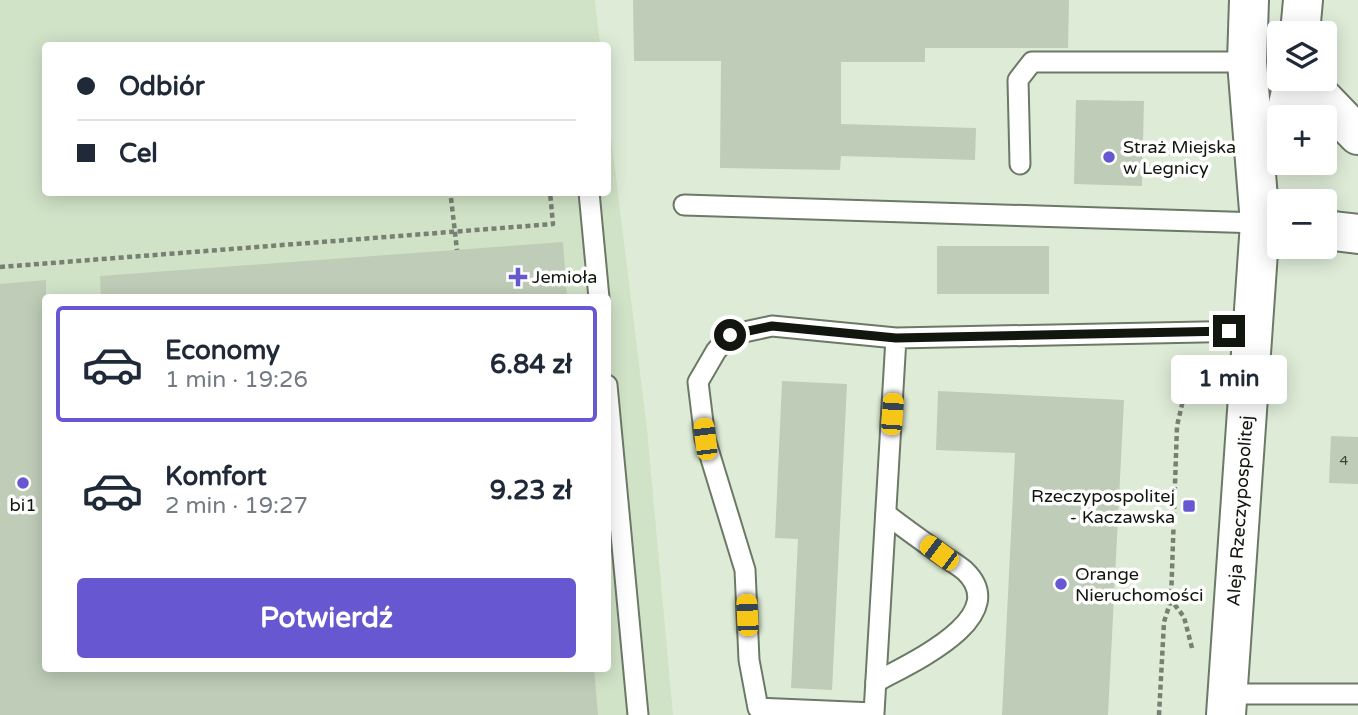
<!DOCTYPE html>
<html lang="pl">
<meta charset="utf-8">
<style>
body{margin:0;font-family:"Varela Round",sans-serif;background:#f6f6f7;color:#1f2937;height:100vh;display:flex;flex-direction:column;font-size:26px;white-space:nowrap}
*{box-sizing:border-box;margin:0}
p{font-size:23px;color:#747a83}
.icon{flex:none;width:38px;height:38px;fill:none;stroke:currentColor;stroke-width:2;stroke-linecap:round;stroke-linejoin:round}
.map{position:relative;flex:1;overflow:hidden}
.drawer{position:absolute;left:42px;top:294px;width:569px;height:378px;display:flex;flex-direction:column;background:#fff;border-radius:7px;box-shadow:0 4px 18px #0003}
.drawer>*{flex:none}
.banner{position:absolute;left:42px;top:42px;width:569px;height:154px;border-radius:7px;box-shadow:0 4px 18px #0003;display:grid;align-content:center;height:154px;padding:0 35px;background:#fff}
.buttons{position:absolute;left:1267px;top:21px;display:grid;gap:14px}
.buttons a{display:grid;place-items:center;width:70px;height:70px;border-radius:7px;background:#fff;box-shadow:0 4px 18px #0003;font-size:35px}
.end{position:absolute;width:32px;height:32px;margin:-16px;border:9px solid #11160e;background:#fff;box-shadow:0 0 0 4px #fff}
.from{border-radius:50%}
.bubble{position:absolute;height:49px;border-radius:7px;background:#fff;box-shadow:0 4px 18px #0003;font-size:23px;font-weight:700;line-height:49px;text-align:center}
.car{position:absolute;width:21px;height:42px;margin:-21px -10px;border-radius:9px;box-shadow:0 0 5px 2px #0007;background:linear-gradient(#f5c518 24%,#345 0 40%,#f5c518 0 76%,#345 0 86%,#f5c518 0)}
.banner b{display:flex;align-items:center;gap:24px;height:66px;font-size:26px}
.banner b+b{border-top:2px solid #e0e1e3}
.banner i{width:18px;height:18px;background:#1f2937}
ul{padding:12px 0 0;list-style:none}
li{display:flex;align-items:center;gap:21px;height:116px;margin:0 14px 10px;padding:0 21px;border:4px solid transparent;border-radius:7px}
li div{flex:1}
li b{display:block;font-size:26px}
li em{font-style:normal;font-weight:700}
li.active{border-color:#6757d0}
li>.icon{width:63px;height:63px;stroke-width:1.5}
.primary-button{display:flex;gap:14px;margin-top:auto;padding:14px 35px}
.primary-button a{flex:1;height:80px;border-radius:7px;background:#6757d0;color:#fff;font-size:28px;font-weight:700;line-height:80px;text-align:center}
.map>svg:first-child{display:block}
.built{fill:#d0e3c7;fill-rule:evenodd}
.building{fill:#bfcdb8}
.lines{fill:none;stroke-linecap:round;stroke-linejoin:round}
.service-casing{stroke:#6c7966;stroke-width:23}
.minor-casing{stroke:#6c7966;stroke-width:42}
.tertiary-casing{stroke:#6c7966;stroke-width:42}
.path{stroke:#778072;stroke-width:4.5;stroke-dasharray:5 3.5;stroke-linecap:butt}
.service{stroke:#fff;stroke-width:19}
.minor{stroke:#fff;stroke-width:38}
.tertiary{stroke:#fff;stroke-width:38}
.route{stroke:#11160e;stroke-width:9}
.poi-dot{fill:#6757d0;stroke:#fff;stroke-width:2.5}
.labels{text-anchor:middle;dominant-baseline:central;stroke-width:7;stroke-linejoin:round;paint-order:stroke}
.number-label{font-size:14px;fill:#3c4438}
.poi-label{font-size:18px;fill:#11160e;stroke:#fff;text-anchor:start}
.street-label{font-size:18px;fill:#11160e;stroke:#fff}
</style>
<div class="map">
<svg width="1358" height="715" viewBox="0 0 1358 715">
<rect width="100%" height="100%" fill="#deecd7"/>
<path class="built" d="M 0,0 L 595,0 L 600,45 L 46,46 L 46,192 L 607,192 L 607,104 L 647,429 L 673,715 L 0,715 ZM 46,298 L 607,298 L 607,668 L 46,668 Z"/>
<g class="building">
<path d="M 633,0 L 1069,0 L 1068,48 L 925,48 L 925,62 L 841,62 L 841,124 L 976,128 L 975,160 L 841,156 L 840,170 L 720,168 L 721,61 L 634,61 Z"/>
<path d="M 1076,100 L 1144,101 L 1142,186 L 1074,184 Z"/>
<path d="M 563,242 L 567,298 L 101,298 L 100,276 Z"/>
<rect x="937" y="246" width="112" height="48"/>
<path d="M 46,280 L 46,668 L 594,668 L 598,715 L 0,715 L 0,284 Z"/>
<path d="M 782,381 L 847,384 L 832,690 L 791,688 L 798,539 L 775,538 Z"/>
<path d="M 938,391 L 1124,400 L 1108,715 L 1002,715 L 1015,453 L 936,450 Z"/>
<path d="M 1331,436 L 1358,437 L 1358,484 L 1329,483 Z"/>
</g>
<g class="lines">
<g class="service-casing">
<g id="service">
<path d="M 1020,164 L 1018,80 L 1032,62 L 1247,62"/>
<path d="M 589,192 L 599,298"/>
<path d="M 684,205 L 1260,223"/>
<path d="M 896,338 L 874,713 L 758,708 L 749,660 L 745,570 L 705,439 L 698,382 L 716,351 L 730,335 L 772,326 L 896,338 L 1252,331"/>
<path d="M 607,385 L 638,715"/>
<path d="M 876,682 C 908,664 1014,618 965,571 C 957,564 947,559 938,552 C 921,540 903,527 886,514"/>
<path d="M 1227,694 L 1358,694"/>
</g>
</g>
<g class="minor-casing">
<g id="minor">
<path d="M 1304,79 L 1358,135"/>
<path d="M 1325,230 L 1358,234"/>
</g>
</g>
<g class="tertiary-casing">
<g id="tertiary">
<path d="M 1300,33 L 1303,0"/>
<path d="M 1285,117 L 1294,79"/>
<path d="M 1226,715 L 1260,223 L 1247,62 L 1249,0"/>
</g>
</g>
<g class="path">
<path d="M 451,198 L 457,250"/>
<path d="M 0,267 L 553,224 L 550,192"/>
<path d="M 1192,648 L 1184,617 L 1171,600 L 1177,426 L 1184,396 L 1200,374 L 1214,363"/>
<path d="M 1159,715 L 1164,622 L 1171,600"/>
</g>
<use href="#service" class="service"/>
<use href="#minor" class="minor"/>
<use href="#tertiary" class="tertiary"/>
</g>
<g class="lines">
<path class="route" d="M 730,335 L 772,326 L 896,338 L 1229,331"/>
</g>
<g class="poi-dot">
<circle cx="1109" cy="157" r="7"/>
<path d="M514.5 266.5h7v7h7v7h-7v7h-7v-7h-7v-7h7z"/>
<circle cx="23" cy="483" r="7"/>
<rect x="1182" y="499" width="14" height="14" rx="3.5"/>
<circle cx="1061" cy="584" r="7"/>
</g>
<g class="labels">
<g class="number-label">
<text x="1344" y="460">4</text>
</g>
<g class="poi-label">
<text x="1123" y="147">Straż Miejska<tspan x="1123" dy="21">w Legnicy</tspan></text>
<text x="532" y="277">Jemioła</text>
<text x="1175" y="496" text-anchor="end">Rzeczypospolitej<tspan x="1175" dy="21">- Kaczawska</tspan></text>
<text x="23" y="505" text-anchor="middle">bi1</text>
<text x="1075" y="574">Orange<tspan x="1075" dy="21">Nieruchomości</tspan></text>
</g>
<g class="street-label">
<text transform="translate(1240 511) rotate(-86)">Aleja Rzeczypospolitej</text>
</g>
</g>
</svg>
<div class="buttons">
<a><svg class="icon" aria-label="layers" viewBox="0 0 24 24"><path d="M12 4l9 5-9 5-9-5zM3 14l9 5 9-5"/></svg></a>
<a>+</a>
<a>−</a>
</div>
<i class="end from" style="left:730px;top:335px"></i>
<i class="end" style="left:1229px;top:331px"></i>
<div class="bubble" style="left:1171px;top:355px;width:116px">1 min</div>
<i class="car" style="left:892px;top:414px;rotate:4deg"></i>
<i class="car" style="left:705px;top:439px;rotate:353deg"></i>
<i class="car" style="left:939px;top:553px;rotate:307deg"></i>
<i class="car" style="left:747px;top:615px;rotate:357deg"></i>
<div class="banner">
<b><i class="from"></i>Odbiór</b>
<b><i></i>Cel</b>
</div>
<section class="drawer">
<ul>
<li class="active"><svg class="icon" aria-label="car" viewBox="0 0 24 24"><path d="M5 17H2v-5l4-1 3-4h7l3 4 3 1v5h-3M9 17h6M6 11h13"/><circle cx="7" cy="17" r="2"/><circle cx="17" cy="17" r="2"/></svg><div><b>Economy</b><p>1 min · 19:26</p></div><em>6.84 zł</em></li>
<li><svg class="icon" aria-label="car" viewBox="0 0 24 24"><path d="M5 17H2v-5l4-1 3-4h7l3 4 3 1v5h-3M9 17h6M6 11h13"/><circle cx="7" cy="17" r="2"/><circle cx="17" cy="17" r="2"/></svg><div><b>Komfort</b><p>2 min · 19:27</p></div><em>9.23 zł</em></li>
</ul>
<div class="primary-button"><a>Potwierdź</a></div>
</section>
</div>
